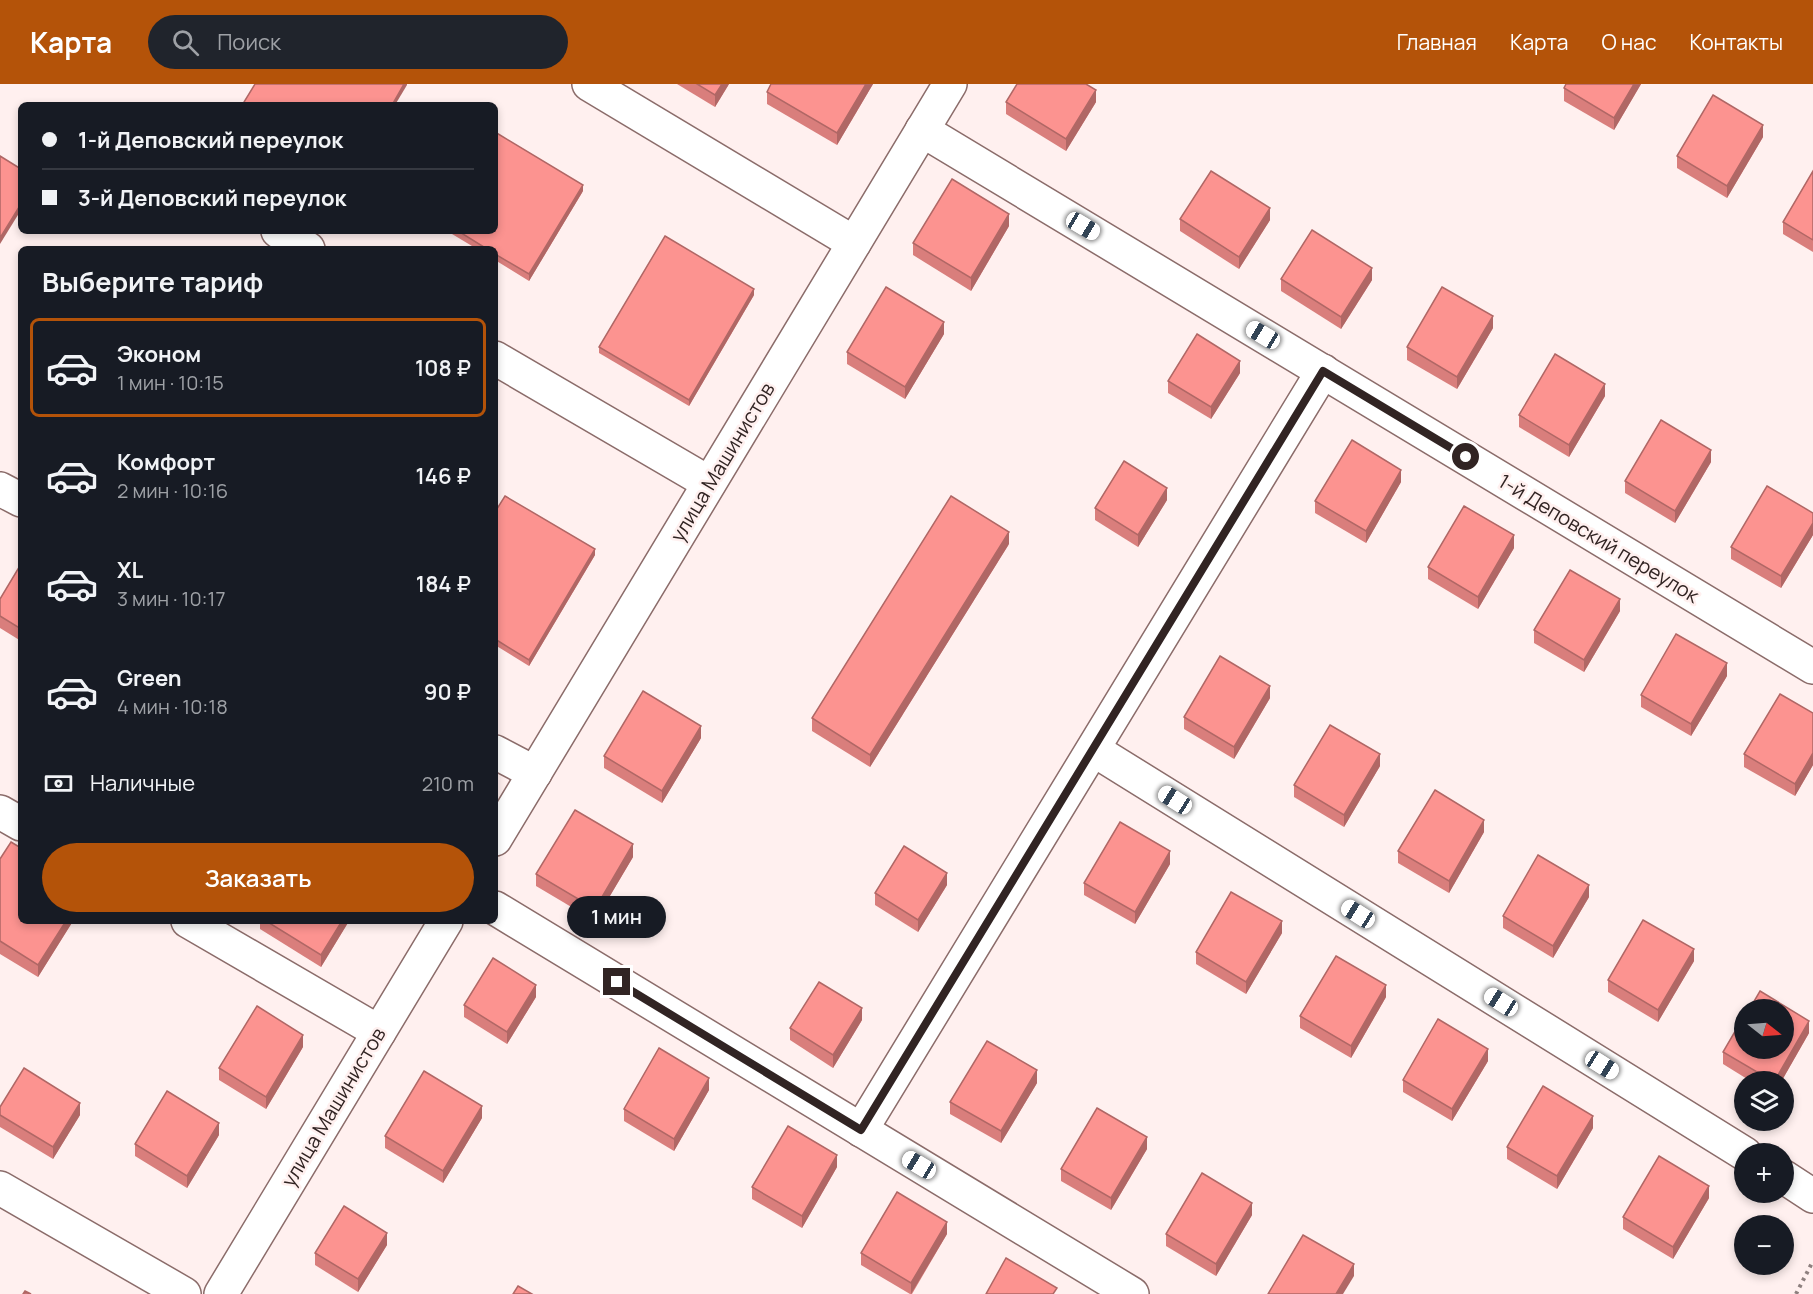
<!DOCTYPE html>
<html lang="ru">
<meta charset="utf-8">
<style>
body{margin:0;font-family:Manrope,sans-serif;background:#20242c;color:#f1f3f6;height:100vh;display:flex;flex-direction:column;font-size:22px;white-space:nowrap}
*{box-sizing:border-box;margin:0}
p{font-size:20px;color:#9ea1a6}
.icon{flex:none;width:33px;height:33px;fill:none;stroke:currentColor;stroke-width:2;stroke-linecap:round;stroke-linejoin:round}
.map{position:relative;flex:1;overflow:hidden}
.side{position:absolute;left:18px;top:162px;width:480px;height:678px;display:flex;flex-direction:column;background:#171b24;border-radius:9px;box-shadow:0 3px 9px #0003}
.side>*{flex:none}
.banner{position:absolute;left:18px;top:18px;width:480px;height:132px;border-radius:9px;box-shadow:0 3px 9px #0003;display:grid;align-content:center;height:132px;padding:0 24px;background:#171b24}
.needle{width:39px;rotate:107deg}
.fabs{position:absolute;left:1734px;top:915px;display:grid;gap:12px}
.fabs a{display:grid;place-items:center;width:60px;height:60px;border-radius:50%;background:#171b24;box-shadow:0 3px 9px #0003;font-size:30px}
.end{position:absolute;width:27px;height:27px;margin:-14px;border:8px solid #312423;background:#fff;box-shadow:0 0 0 3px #fff}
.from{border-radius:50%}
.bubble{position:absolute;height:42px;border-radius:21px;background:#171b24;box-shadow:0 3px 9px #0003;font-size:20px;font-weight:600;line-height:42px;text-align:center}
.car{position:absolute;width:18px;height:36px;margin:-18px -9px;border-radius:8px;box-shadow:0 0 4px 2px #0007;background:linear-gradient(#fff 24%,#345 0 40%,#fff 0 76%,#345 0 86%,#fff 0)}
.banner b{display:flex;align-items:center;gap:21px;height:57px;font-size:22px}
.banner b+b{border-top:2px solid #363941}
.banner i{width:15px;height:15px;background:#f1f3f6}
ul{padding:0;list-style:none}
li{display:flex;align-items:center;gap:18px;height:99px;margin:0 12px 9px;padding:0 12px;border:3px solid transparent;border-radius:9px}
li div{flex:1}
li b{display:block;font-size:22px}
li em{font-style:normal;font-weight:600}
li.active{border-color:#b45309}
li>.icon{width:54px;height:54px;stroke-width:1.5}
h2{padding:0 24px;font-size:27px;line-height:72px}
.pay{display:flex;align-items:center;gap:15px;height:66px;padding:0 24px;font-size:22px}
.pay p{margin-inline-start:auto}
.cta{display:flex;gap:12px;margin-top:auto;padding:12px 24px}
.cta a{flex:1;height:69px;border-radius:36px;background:#b45309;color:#fff;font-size:24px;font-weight:600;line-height:69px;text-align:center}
header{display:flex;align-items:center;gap:36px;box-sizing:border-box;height:84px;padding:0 30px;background:#b45309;color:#fff}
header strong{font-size:28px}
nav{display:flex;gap:33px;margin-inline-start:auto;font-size:21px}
.search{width:420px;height:54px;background:#20242c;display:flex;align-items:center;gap:15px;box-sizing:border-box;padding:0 21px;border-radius:33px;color:#9ea1a6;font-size:22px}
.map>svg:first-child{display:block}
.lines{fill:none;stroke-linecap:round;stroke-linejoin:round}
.minor-casing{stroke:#8b6c6a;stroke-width:36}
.path{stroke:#8e807f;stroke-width:4;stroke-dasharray:3 4.5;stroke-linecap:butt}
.minor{stroke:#fff;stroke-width:33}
.wall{fill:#d97e7c}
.shaded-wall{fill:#b06765}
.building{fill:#fc9390;stroke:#b06765;stroke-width:1.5}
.route{stroke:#312423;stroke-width:8}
.labels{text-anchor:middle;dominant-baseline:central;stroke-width:5;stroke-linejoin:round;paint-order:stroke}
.street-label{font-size:20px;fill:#312423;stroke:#fff0ef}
</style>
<header>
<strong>Карта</strong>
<div class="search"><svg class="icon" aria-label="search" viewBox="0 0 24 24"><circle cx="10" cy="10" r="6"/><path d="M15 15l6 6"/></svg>Поиск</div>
<nav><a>Главная</a><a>Карта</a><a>О нас</a><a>Контакты</a></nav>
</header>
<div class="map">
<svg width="1813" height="1210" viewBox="0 0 1813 1210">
<rect width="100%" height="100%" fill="#fff0ef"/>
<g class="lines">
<g class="minor-casing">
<g id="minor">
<path d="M 589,0 L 854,159"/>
<path d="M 922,46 L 1813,583"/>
<path d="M 278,147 L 308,165"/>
<path d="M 495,274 L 709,399"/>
<path d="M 0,405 L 21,416"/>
<path d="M 1094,666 L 1745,1070"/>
<path d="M 495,668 L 535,689"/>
<path d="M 0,728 L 21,740"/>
<path d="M 495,755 L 950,0"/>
<path d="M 495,824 L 1132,1210"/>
<path d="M 188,837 L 379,948"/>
<path d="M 861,1046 L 1323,287"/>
<path d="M 1784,1093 L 1813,1112"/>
<path d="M 0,1104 L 184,1210"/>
<path d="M 221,1210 L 446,837"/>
</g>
</g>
<path class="path" d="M 1796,1210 L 1813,1177"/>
<use href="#minor" class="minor"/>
</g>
<g class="wall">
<path d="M 677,0 L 729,0 L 715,23 Z"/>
<path d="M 771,0 L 873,0 L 837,61 L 767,20 L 767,8 Z"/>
<path d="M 1566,0 L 1641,0 L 1614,46 L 1564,17 L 1564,4 Z"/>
<path d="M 1006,18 L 1096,18 L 1066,67 L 1006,30 Z"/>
<path d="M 1763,53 L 1727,114 L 1677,84 L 1677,72 Z"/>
<path d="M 1813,87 L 1813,168 L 1783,150 L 1783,138 Z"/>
<path d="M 583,107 L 529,197 L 495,176 L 495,165 L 477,165 L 447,147 L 495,147 Z"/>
<path d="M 1180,135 L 1270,136 L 1239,185 L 1180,147 Z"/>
<path d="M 1009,142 L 971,207 L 913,171 L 913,159 Z"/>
<path d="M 1281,195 L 1372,196 L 1341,245 L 1281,207 Z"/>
<path d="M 754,211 L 689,322 L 599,269 L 599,263 Z"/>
<path d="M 1493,244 L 1457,305 L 1407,276 L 1407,263 Z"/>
<path d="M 944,250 L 905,315 L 847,280 L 847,268 Z"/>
<path d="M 1240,289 L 1211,335 L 1168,309 L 1168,297 Z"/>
<path d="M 1605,312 L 1569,373 L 1519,343 L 1519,331 Z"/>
<path d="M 1711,378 L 1675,439 L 1625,409 L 1625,397 Z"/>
<path d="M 1401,398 L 1366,459 L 1315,429 L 1315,417 Z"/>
<path d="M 1167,416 L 1138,463 L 1095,436 L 1095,424 Z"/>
<path d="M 495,428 L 595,471 L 529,582 L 495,561 Z"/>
<path d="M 1813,429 L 1813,451 L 1781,504 L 1731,475 L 1731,463 Z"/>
<path d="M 1009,460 L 870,683 L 812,647 L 812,634 Z"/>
<path d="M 1514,464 L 1478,525 L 1428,495 L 1428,483 Z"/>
<path d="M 21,480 L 21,557 L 0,544 L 0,515 Z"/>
<path d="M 1620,527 L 1584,588 L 1534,559 L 1534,546 Z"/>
<path d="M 1727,592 L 1691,652 L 1641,623 L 1641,611 Z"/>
<path d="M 1270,614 L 1234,675 L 1184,645 L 1184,633 Z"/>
<path d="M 1813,629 L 1813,681 L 1795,712 L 1744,683 L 1744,670 Z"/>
<path d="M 701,654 L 662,719 L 604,684 L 604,672 Z"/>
<path d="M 1380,682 L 1344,743 L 1294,713 L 1294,701 Z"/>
<path d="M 1484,748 L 1449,809 L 1398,779 L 1398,767 Z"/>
<path d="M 633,773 L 595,837 L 536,802 L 536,790 Z"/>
<path d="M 0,775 L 21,837 L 73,837 L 38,893 L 0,870 Z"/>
<path d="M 1170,780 L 1135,840 L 1084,811 L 1084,799 Z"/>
<path d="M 947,801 L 918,848 L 875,821 L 875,809 Z"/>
<path d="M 1589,813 L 1553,874 L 1503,844 L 1503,832 Z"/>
<path d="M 260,837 L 349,837 L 321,883 L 260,845 Z"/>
<path d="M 1282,849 L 1246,910 L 1196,880 L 1196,868 Z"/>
<path d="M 1694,877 L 1658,938 L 1608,908 L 1608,896 Z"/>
<path d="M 536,913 L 507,960 L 464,933 L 464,921 Z"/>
<path d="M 1386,913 L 1351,974 L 1300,944 L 1300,932 Z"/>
<path d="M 862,936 L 833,984 L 790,956 L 790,944 Z"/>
<path d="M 1809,949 L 1781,998 L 1752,998 L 1723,980 L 1723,968 Z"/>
<path d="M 303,963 L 266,1025 L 219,996 L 219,984 Z"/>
<path d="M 1488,977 L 1452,1037 L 1403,1008 L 1403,996 Z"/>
<path d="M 1037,999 L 1001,1059 L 950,1030 L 950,1018 Z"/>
<path d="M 709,1006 L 674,1067 L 624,1037 L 624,1025 Z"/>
<path d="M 0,1023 L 80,1031 L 53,1075 L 0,1043 Z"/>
<path d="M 482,1034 L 443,1099 L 385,1064 L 385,1052 Z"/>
<path d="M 1593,1044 L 1557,1105 L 1507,1075 L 1507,1063 Z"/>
<path d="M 219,1051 L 187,1104 L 135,1072 L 135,1060 Z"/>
<path d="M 1147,1065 L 1111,1126 L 1061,1097 L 1061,1085 Z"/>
<path d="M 837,1083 L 802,1144 L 752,1115 L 752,1103 Z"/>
<path d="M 1709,1114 L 1673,1175 L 1623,1145 L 1623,1133 Z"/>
<path d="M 1252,1131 L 1216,1192 L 1166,1162 L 1166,1150 Z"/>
<path d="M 947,1150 L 912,1210 L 910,1210 L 861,1181 L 861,1169 Z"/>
<path d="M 387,1161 L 358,1208 L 315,1181 L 315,1169 Z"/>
</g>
<g class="shaded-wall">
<path d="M 404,0 L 407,0 L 407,1 L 395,21 L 392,21 Z"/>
<path d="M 722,0 L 729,0 L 715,23 L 715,11 Z"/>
<path d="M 866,0 L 873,0 L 837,61 L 837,49 Z"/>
<path d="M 1634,0 L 1641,0 L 1614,46 L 1614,34 Z"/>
<path d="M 1096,6 L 1096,18 L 1066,67 L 1066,55 Z"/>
<path d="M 1763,41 L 1763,53 L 1727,114 L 1727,102 Z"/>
<path d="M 583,101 L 583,107 L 529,197 L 529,190 Z"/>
<path d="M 21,120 L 21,126 L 0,160 L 0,154 Z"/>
<path d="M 1270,124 L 1270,136 L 1239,185 L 1239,173 Z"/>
<path d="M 1009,130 L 1009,142 L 971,207 L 971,194 Z"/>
<path d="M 1372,184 L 1372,196 L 1341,245 L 1341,233 Z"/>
<path d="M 754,205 L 754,211 L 689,322 L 689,316 Z"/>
<path d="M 1493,232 L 1493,244 L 1457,305 L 1457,293 Z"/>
<path d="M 944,238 L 944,250 L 905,315 L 905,303 Z"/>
<path d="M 1240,277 L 1240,289 L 1211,335 L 1211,323 Z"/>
<path d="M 1605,300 L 1605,312 L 1569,373 L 1569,361 Z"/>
<path d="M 1711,366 L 1711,378 L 1675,439 L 1675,427 Z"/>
<path d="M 1401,386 L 1401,398 L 1366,459 L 1366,447 Z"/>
<path d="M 1167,404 L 1167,416 L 1138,463 L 1138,451 Z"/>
<path d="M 1813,439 L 1813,451 L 1781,504 L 1781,492 Z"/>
<path d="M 1009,448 L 1009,460 L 870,683 L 870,671 Z"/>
<path d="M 1514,451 L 1514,464 L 1478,525 L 1478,513 Z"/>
<path d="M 595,465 L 595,471 L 529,582 L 529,576 Z"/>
<path d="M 1620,515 L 1620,527 L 1584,588 L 1584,576 Z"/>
<path d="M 1727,579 L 1727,592 L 1691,652 L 1691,640 Z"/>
<path d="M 1270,602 L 1270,614 L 1234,675 L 1234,663 Z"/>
<path d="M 701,642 L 701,654 L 662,719 L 662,707 Z"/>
<path d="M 1813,669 L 1813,681 L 1795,712 L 1795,700 Z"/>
<path d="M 1380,670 L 1380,682 L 1344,743 L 1344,731 Z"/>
<path d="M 1484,736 L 1484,748 L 1449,809 L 1449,797 Z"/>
<path d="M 633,760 L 633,773 L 595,837 L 595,825 Z"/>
<path d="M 1170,767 L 1170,780 L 1135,840 L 1135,828 Z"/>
<path d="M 947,789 L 947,801 L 918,848 L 918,836 Z"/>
<path d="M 1589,801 L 1589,813 L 1553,874 L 1553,862 Z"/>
<path d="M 66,837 L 73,837 L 38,893 L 38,881 Z"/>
<path d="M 342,837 L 349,837 L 321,883 L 321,871 Z"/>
<path d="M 1282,837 L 1282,849 L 1246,910 L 1246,898 Z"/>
<path d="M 1694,865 L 1694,877 L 1658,938 L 1658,926 Z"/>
<path d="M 536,901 L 536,913 L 507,960 L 507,948 Z"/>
<path d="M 1386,901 L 1386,913 L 1351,974 L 1351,962 Z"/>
<path d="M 862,924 L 862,936 L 833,984 L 833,971 Z"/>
<path d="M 1809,937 L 1809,949 L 1781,998 L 1774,998 Z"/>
<path d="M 303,951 L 303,963 L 266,1025 L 266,1013 Z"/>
<path d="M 1488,965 L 1488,977 L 1452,1037 L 1452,1025 Z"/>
<path d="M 1037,986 L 1037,999 L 1001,1059 L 1001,1047 Z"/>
<path d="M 709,994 L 709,1006 L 674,1067 L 674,1055 Z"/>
<path d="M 80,1019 L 80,1031 L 53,1075 L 53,1063 Z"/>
<path d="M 482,1022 L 482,1034 L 443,1099 L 443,1087 Z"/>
<path d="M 1593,1032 L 1593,1044 L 1557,1105 L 1557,1092 Z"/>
<path d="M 219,1039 L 219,1051 L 187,1104 L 187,1092 Z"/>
<path d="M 1147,1053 L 1147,1065 L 1111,1126 L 1111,1114 Z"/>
<path d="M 837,1071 L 837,1083 L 802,1144 L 802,1132 Z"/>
<path d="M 1709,1102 L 1709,1114 L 1673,1175 L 1673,1163 Z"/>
<path d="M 1252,1119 L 1252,1131 L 1216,1192 L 1216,1180 Z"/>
<path d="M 947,1138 L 947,1150 L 911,1210 L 911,1199 Z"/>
<path d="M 387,1149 L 387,1161 L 358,1208 L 358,1195 Z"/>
<path d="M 1354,1180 L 1354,1192 L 1343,1210 L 1336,1210 Z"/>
</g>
<g class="building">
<path d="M 255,0 L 404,0 L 392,21 L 248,21 L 244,18 Z"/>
<path d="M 697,0 L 722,0 L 715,11 Z"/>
<path d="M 771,0 L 866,0 L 837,49 L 767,8 Z"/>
<path d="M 1017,0 L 1086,0 L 1096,6 L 1066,55 L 1006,18 Z"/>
<path d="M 1566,0 L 1634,0 L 1614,34 L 1564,4 Z"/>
<path d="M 1713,11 L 1763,41 L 1727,102 L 1677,72 Z"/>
<path d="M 495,48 L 583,101 L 529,190 L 495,170 L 495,165 L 487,165 L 458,147 L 495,147 Z"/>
<path d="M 0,72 L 21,85 L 21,120 L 0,154 Z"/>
<path d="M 1211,87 L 1270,124 L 1239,173 L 1180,135 Z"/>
<path d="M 1813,87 L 1813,156 L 1783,138 Z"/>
<path d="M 952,95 L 1009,130 L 971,194 L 913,159 Z"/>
<path d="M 1312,146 L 1372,184 L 1341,233 L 1281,195 Z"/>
<path d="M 665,152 L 754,205 L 689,316 L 599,263 Z"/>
<path d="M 886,203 L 944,238 L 905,303 L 847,268 Z"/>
<path d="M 1442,203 L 1493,232 L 1457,293 L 1407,263 Z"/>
<path d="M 1197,250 L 1240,277 L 1211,323 L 1168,297 Z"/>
<path d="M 1555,270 L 1605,300 L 1569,361 L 1519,331 Z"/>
<path d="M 1661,336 L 1711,366 L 1675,427 L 1625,397 Z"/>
<path d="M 1352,356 L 1401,386 L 1366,447 L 1315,417 Z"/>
<path d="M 1124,377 L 1167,404 L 1138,451 L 1095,424 Z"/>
<path d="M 1767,402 L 1813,429 L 1813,439 L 1781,492 L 1731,463 Z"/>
<path d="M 505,412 L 595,465 L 529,576 L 495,555 L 495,428 Z"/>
<path d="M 951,412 L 1009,448 L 870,671 L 812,634 Z"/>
<path d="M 1464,422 L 1514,451 L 1478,513 L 1428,483 Z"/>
<path d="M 21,480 L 21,545 L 0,532 L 0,515 Z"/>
<path d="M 1570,486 L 1620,515 L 1584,576 L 1534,546 Z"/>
<path d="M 1676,550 L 1727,579 L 1691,640 L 1641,611 Z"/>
<path d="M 1220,572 L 1270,602 L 1234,663 L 1184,633 Z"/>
<path d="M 643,607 L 701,642 L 662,707 L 604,672 Z"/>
<path d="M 1780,610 L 1813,629 L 1813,669 L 1795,700 L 1744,670 Z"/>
<path d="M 1330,641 L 1380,670 L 1344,731 L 1294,701 Z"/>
<path d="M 1435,706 L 1484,736 L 1449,797 L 1398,767 Z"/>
<path d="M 575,726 L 633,760 L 595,825 L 536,790 Z"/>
<path d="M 1120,738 L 1170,767 L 1135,828 L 1084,799 Z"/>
<path d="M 11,758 L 21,764 L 21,837 L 66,837 L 38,881 L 0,857 L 0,775 Z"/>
<path d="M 904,762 L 947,789 L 918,836 L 875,809 Z"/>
<path d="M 1538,771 L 1589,801 L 1553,862 L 1503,832 Z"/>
<path d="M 1231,808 L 1282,837 L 1246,898 L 1196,868 Z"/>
<path d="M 1643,836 L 1694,865 L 1658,926 L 1608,896 Z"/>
<path d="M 266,837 L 342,837 L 321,871 Z"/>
<path d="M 1336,872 L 1386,901 L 1351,962 L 1300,932 Z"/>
<path d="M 493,874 L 536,901 L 507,948 L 464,921 Z"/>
<path d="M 819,898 L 862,924 L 833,971 L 790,944 Z"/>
<path d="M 1760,907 L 1809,937 L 1774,998 L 1723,968 L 1744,932 L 1744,964 L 1784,964 L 1784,926 L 1749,926 Z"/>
<path d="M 257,922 L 303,951 L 266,1013 L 219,984 Z"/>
<path d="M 1438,935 L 1488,965 L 1452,1025 L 1403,996 Z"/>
<path d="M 987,957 L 1037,986 L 1001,1047 L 950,1018 Z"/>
<path d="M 659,964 L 709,994 L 674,1055 L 624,1025 Z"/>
<path d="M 24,984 L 80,1019 L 53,1063 L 0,1031 L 0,1023 Z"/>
<path d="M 424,987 L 482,1022 L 443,1087 L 385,1052 Z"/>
<path d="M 1543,1002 L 1593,1032 L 1557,1092 L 1507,1063 Z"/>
<path d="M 167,1007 L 219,1039 L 187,1092 L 135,1060 Z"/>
<path d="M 1097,1024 L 1147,1053 L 1111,1114 L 1061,1085 Z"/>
<path d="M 788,1042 L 837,1071 L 802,1132 L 752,1103 Z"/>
<path d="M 1659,1072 L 1709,1102 L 1673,1163 L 1623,1133 Z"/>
<path d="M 1202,1089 L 1252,1119 L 1216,1180 L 1166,1150 Z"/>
<path d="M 897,1108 L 947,1138 L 911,1199 L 861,1169 Z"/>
<path d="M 344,1122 L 387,1149 L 358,1195 L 315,1169 Z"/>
<path d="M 1303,1151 L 1354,1180 L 1336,1210 L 1268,1210 Z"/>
<path d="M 1006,1174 L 1057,1204 L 1053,1210 L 986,1210 Z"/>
<path d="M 518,1202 L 532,1210 L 513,1210 Z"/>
<path d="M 25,1207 L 31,1210 L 23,1210 Z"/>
</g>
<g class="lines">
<path class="route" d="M 617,898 L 861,1046 L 1323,287 L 1466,373"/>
</g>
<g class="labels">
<g class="street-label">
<text transform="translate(722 378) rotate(-59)">улица Машинистов</text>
<text transform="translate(1599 454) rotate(31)">1-й Деповский переулок</text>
<text transform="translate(333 1023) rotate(-59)">улица Машинистов</text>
</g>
</g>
</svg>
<div class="fabs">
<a><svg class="needle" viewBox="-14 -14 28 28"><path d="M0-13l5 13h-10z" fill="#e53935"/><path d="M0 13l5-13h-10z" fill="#9ea1a6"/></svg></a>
<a><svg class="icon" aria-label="layers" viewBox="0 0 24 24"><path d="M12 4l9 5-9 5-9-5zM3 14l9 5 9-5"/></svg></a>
<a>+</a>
<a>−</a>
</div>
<i class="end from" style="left:1466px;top:373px"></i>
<i class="end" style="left:617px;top:898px"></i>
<div class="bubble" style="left:567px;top:812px;width:99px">1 мин</div>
<i class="car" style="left:1083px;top:142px;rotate:121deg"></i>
<i class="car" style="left:1263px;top:251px;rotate:301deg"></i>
<i class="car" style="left:1175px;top:716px;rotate:302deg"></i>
<i class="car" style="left:1358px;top:830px;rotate:302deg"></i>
<i class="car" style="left:1501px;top:918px;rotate:302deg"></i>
<i class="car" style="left:1602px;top:981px;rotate:122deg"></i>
<i class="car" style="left:919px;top:1081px;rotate:301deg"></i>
<div class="banner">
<b><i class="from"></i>1-й Деповский переулок</b>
<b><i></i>3-й Деповский переулок</b>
</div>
<section class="side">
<h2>Выберите тариф</h2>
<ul>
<li class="active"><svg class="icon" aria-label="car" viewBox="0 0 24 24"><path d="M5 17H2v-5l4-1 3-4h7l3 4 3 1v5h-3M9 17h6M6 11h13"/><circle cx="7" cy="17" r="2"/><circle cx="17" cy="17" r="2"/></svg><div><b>Эконом</b><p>1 мин · 10:15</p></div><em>108 ₽</em></li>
<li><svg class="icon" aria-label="car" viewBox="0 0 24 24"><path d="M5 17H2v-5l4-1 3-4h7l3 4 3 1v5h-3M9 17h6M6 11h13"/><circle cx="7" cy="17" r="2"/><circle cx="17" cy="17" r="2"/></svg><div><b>Комфорт</b><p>2 мин · 10:16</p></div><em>146 ₽</em></li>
<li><svg class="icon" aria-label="car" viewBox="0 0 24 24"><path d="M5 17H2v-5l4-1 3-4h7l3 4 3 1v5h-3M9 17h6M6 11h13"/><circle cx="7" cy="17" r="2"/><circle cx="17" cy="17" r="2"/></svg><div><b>XL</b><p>3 мин · 10:17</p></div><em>184 ₽</em></li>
<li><svg class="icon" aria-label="car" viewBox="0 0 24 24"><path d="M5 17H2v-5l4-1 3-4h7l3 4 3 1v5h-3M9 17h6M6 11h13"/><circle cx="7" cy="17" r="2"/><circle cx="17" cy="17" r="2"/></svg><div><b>Green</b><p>4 мин · 10:18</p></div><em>90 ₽</em></li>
</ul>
<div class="pay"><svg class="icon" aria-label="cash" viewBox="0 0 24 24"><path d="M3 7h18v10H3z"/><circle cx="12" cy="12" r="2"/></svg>Наличные<p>210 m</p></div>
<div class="cta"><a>Заказать</a></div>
</section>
</div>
